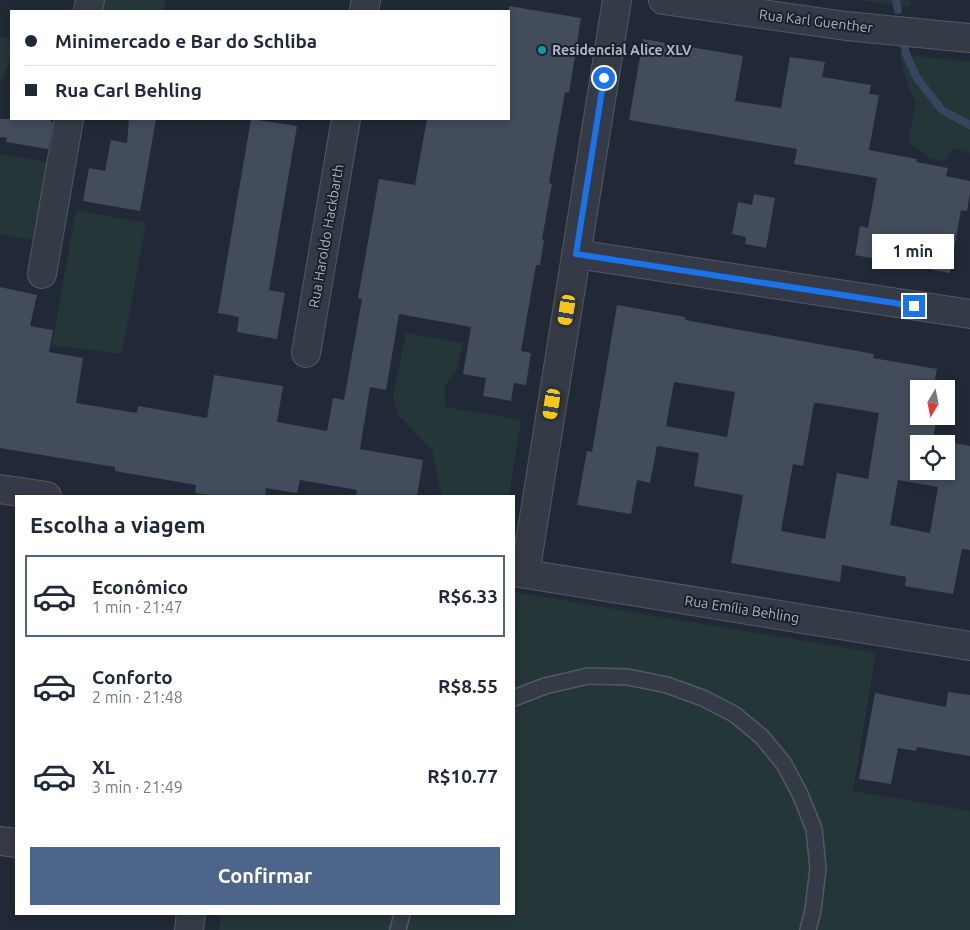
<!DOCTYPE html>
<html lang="pt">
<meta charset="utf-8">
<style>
body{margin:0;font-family:Ubuntu,sans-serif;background:#f6f6f7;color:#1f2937;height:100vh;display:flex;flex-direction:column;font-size:19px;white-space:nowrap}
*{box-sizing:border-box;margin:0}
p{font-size:16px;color:#747a83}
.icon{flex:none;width:28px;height:28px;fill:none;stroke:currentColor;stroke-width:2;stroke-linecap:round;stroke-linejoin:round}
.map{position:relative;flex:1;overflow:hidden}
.side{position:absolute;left:15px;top:495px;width:500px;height:420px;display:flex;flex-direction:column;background:#fff;border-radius:0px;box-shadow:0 2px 8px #0003}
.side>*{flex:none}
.hud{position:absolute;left:10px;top:10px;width:500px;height:110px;border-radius:0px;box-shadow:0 2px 8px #0003;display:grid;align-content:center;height:110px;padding:0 15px;background:#fff}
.needle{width:32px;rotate:190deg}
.buttons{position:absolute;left:910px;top:380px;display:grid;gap:10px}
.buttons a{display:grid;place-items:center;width:45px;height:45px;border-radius:0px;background:#fff;box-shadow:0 2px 8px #0003;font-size:25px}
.end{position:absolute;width:22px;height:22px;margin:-11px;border:6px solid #1a73e8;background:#fff;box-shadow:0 0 0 2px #fff}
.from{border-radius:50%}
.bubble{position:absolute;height:35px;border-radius:0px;background:#fff;box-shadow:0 2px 8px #0003;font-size:16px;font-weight:700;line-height:35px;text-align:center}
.car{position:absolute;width:15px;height:30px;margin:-15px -8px;border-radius:6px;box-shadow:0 0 4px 1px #0007;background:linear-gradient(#f5c518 24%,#345 0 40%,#f5c518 0 76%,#345 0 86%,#f5c518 0)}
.hud b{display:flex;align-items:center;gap:18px;height:48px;font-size:19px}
.hud b+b{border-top:1px solid #e0e1e3}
.hud i{width:12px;height:12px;background:#1f2937}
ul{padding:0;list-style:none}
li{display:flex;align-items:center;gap:15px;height:82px;margin:0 10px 8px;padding:0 5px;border:2px solid transparent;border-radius:0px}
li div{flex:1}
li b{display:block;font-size:19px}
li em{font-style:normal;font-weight:700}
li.selected{border-color:#4d648b}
li>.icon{width:45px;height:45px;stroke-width:1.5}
h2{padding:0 15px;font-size:22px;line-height:60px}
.button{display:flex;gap:10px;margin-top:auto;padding:10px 15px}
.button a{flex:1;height:58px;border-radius:0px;background:#4d648b;color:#fff;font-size:20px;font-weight:700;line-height:58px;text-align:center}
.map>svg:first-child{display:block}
.green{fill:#243638}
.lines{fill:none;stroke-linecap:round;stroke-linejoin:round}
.stream{stroke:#37465e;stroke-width:8}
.building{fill:#424c5a;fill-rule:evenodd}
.lane-casing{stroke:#525964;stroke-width:18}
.street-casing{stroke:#525964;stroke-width:30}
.lane{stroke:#343b46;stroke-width:15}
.street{stroke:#343b46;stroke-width:28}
.route{stroke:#1a73e8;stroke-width:6}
.culture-dot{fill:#0f9aa8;stroke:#1a202b;stroke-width:2}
.labels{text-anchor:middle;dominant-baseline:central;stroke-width:4;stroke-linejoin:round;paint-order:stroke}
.street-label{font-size:14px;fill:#aeb6c3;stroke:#1a202b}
.poi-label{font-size:14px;font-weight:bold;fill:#aeb6c3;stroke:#1a202b;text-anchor:start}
</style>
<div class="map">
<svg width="970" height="930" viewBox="0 0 970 930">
<rect width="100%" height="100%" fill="#212936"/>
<g class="green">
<path d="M 103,0 L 165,0 L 164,11 L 101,11 Z"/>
<path d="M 857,0 L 910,0 L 910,7 Z"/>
<path d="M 0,37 L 11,39 L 11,58 L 0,84 Z"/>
<path d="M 899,54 L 970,62 L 970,153 L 952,148 L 947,160 L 931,159 L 908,141 L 916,102 L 909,88 Z"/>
<path d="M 0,154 L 51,163 L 37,241 L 0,234 Z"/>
<path d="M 76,210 L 146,223 L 122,354 L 52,345 Z"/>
<path d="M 406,333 L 463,343 L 456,372 L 445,385 L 445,407 L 521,420 L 509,496 L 442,496 L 432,450 L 398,415 L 393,397 Z"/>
<path d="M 514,592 L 876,653 L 853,791 L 970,811 L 970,930 L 219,930 L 221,914 L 514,914 Z"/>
</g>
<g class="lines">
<g class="stream">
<path d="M 896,0 L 898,10"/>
<path d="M 904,43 L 906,54 L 917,78 L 942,110 L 970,125"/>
</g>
</g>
<g class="building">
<path d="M 509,6 L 581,18 L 569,93 L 565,92 L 549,183 L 552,184 L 542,239 L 544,240 L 540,265 L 536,265 L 521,351 L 531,353 L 526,385 L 514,383 L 511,401 L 483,396 L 486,378 L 463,374 L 471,327 L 399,314 L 386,390 L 370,387 L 360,449 L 423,460 L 417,496 L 356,496 L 357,490 L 300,480 L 297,493 L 266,488 L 265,496 L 217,496 L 195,493 L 196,485 L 115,471 L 115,467 L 0,448 L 0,287 L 37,295 L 30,326 L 53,330 L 49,352 L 83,358 L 76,403 L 137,413 L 138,406 L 207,418 L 214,375 L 283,386 L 277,422 L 327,431 L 333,398 L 344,400 L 362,299 L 358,298 L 379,179 L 415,185 L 427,119 L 509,119 Z"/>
<path d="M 643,39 L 743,56 L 735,101 L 781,108 L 790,57 L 825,62 L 822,77 L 871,85 L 869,94 L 879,95 L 869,150 L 917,159 L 916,162 L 948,168 L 946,176 L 970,181 L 970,193 L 967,211 L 961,210 L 950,273 L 855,255 L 860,226 L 868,228 L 877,178 L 794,164 L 797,149 L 629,120 Z"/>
<path d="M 0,119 L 51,119 L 51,122 L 53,122 L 48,149 L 6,142 L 7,138 L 0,137 Z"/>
<path d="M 129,119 L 156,119 L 140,211 L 83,201 L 89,168 L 105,171 L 111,140 L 127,143 Z"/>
<path d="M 251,119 L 297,126 L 269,290 L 285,293 L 277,339 L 237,332 L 239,317 L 218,313 Z"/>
<path d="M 754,194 L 775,198 L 766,248 L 745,244 L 746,237 L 732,234 L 738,202 L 752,205 Z"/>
<path d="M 617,305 L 685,317 L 685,320 L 874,354 L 873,358 L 937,369 L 933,389 L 919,389 L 919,416 L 929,416 L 928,419 L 936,421 L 933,439 L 970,446 L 970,550 L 962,549 L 953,594 L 905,586 L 906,577 L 842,565 L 840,582 L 731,563 L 743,495 L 694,486 L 699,453 L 657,446 L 650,483 L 637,480 L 631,514 L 577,505 L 587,451 L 592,452 ZM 674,382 L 735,392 L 727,437 L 666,426 ZM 814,403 L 819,403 L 879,413 L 868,479 L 837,473 L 825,539 L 781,531 L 793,464 L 803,466 ZM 919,444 L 946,444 L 946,471 L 919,471 ZM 898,480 L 938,487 L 930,533 L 890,525 Z"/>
<path d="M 948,692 L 970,695 L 970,756 L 917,747 L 916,751 L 898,748 L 891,784 L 859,779 L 875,693 L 946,707 Z"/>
</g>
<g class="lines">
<g class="lane-casing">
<g id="lane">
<path d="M 514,698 L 545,686 L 588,676 L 628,677 L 667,685 L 703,698 L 734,714 L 762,737 L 784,764 L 800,794 L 814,829 L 818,868 L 813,910 L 808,930"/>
<path d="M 398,930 L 402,914"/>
</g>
</g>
<g class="street-casing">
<g id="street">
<path d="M 663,0 L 846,26 L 970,38"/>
<path d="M 88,11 L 90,0"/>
<path d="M 364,11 L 366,0"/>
<path d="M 576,254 L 970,314"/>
<path d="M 42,274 L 69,119"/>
<path d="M 306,353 L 346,119"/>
<path d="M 0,489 L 47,496"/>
<path d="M 514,572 L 970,646"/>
<path d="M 525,574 L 617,0"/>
<path d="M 0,841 L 16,843"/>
<path d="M 189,930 L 191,914"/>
</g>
</g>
<use href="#lane" class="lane"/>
<use href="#street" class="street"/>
</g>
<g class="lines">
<path class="route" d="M 604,78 L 576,254 L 914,306"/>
</g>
<circle class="culture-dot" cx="542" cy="50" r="5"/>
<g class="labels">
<g class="street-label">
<text transform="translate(816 21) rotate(7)">Rua Karl Guenther</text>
<text transform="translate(326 236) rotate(-80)">Rua Haroldo Hackbarth</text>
<text transform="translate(742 609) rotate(9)">Rua Emília Behling</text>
</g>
<g class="poi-label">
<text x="552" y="50">Residencial Alice XLV</text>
</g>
</g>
</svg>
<div class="buttons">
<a><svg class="needle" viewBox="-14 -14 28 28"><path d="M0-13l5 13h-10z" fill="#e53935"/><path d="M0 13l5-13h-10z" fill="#747a83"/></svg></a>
<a><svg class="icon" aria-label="locate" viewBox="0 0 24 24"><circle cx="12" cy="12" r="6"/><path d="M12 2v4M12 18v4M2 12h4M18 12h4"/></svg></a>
</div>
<i class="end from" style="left:604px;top:78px"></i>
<i class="end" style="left:914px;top:306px"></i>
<div class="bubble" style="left:872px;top:234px;width:82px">1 min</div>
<i class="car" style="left:567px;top:310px;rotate:189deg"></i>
<i class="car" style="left:552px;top:404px;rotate:189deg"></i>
<div class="hud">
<b><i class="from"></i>Minimercado e Bar do Schliba</b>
<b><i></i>Rua Carl Behling</b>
</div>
<section class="side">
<h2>Escolha a viagem</h2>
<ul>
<li class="selected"><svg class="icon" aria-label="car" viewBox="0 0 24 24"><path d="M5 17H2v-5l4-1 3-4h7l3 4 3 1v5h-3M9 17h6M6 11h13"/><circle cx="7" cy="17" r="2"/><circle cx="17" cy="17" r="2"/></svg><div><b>Econômico</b><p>1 min · 21:47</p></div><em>R$6.33</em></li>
<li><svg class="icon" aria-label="car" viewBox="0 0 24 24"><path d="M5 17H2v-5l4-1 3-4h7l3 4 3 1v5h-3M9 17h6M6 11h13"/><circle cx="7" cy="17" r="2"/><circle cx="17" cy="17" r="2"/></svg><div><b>Conforto</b><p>2 min · 21:48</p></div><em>R$8.55</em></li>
<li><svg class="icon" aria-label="car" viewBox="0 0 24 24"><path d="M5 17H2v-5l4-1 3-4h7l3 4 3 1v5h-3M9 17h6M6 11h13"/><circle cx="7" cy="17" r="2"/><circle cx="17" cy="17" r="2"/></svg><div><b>XL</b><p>3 min · 21:49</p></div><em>R$10.77</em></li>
</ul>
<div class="button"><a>Confirmar</a></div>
</section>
</div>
